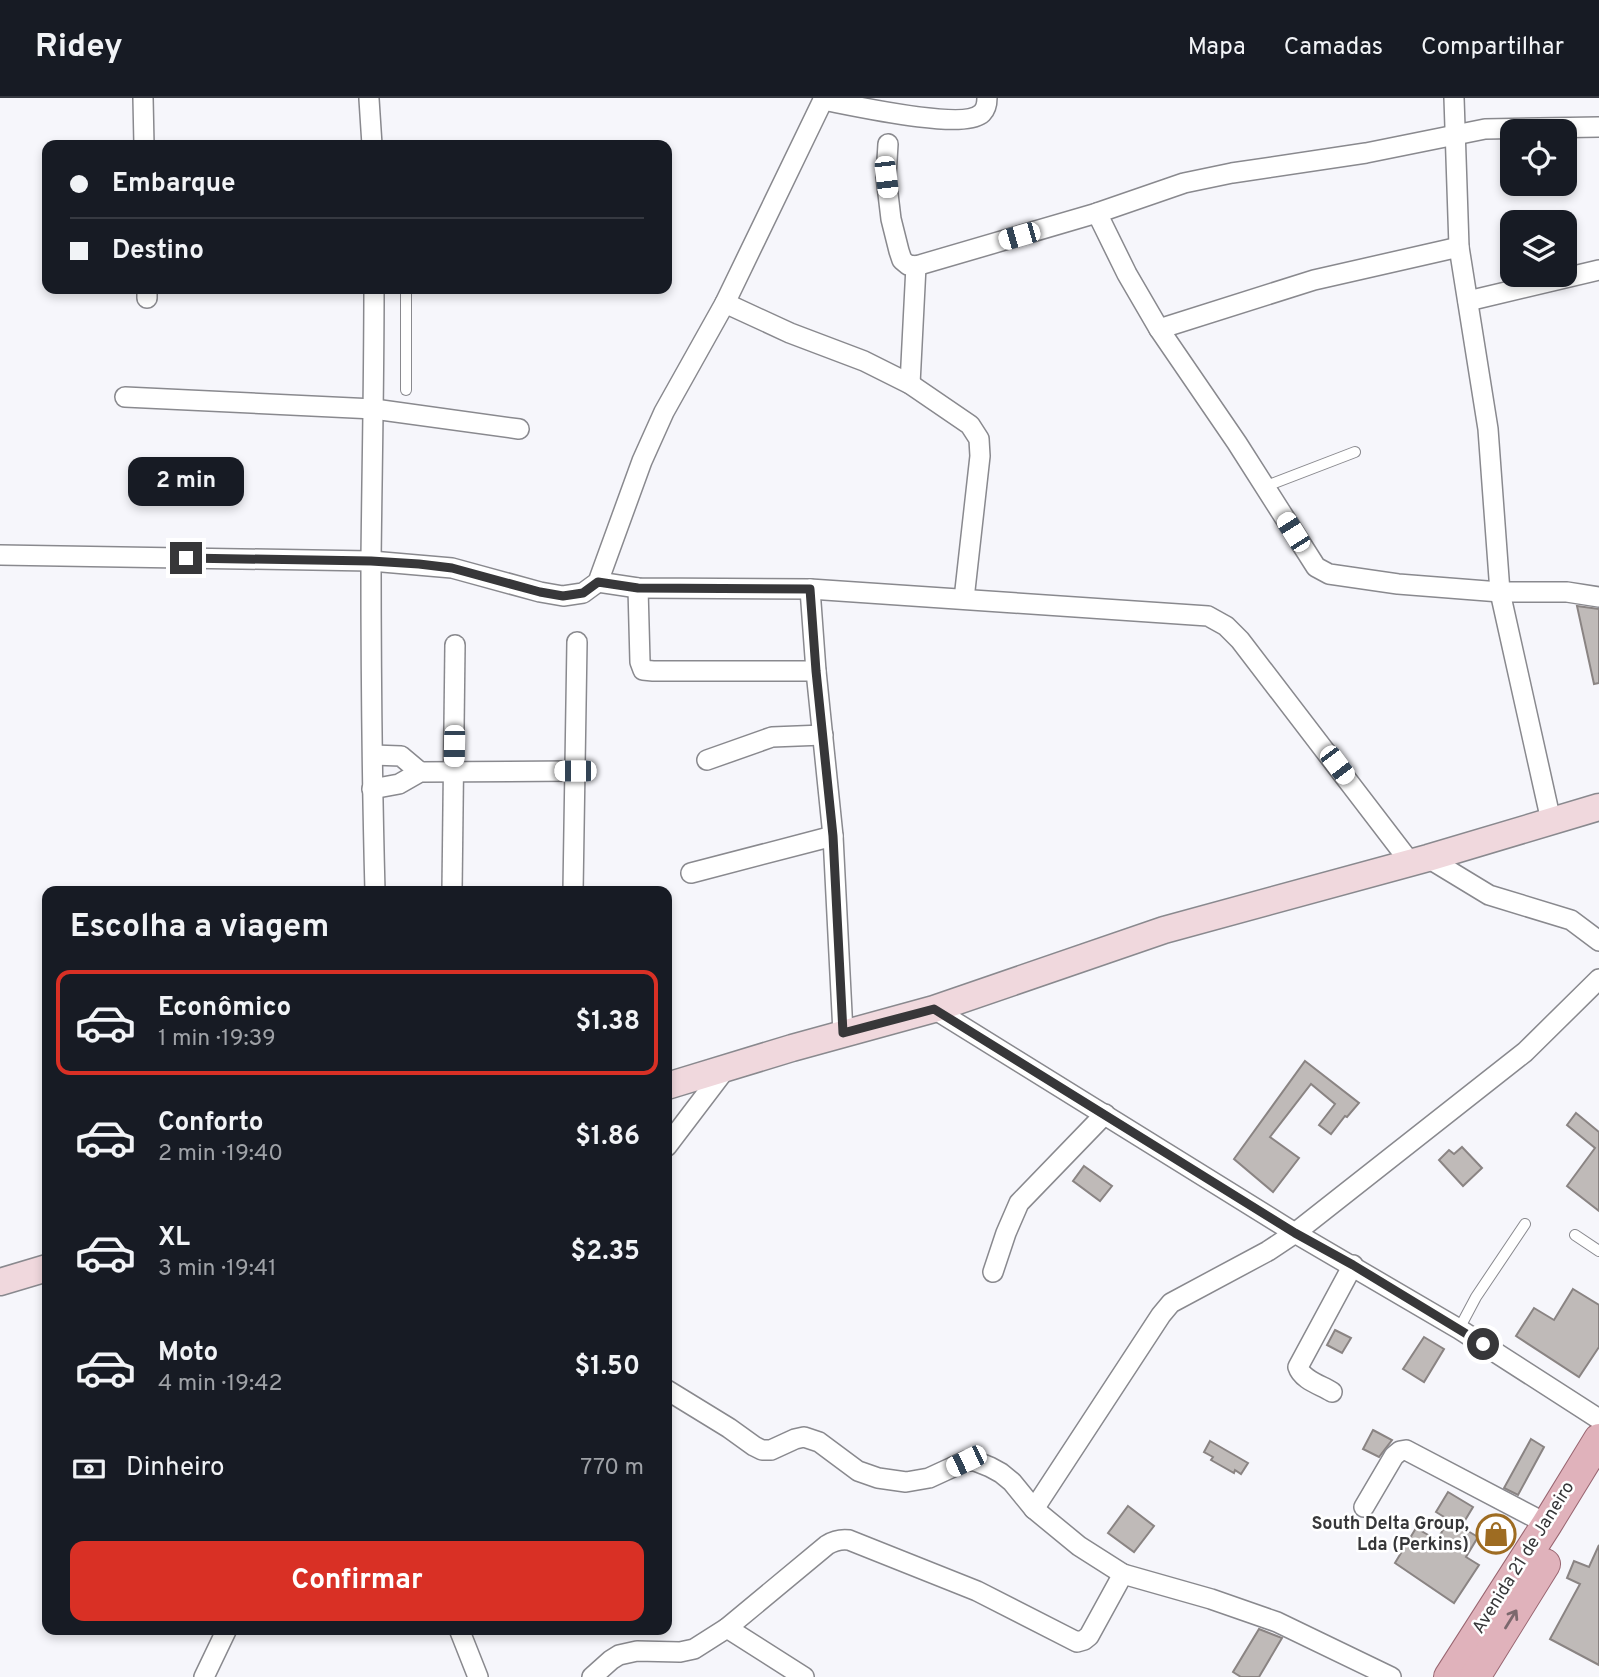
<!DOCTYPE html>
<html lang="pt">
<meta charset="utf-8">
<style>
body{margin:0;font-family:Overpass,sans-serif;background:#20242c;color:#f1f3f6;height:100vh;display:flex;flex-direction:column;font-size:26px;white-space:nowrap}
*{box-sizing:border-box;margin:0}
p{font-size:23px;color:#9ea1a6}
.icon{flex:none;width:38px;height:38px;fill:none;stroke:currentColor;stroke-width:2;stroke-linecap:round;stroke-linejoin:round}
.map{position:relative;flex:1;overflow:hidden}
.sheet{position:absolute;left:42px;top:788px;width:630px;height:749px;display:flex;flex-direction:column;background:#171b24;border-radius:14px;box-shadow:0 4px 10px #0003}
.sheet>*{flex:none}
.hud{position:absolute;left:42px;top:42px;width:630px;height:154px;border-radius:14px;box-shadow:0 4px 10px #0003;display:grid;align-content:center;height:154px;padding:0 28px;background:#171b24}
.controls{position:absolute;left:1500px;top:21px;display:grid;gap:14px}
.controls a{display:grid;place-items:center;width:77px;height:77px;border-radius:14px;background:#171b24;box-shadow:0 4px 10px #0003;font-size:35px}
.end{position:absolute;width:32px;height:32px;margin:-16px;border:9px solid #373739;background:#fff;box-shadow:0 0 0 4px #fff}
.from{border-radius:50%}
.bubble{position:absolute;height:49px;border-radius:14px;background:#171b24;box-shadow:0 4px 10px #0003;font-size:23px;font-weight:700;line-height:49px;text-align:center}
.car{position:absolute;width:21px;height:42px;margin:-21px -10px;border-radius:9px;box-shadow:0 0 5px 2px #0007;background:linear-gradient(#fff 24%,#345 0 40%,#fff 0 76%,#345 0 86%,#fff 0)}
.hud b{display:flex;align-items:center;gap:24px;height:66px;font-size:26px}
.hud b+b{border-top:2px solid #363941}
.hud i{width:18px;height:18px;background:#f1f3f6}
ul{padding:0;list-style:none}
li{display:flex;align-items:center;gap:21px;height:105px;margin:0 14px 10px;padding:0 14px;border:4px solid transparent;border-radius:14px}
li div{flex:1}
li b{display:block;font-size:26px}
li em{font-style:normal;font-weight:700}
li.selected{border-color:#d93025}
li>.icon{width:63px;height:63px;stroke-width:1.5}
h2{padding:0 28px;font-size:32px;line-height:84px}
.pay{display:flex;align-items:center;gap:18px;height:77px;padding:0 28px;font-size:26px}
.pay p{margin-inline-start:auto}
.primary-button{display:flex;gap:14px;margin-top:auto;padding:14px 28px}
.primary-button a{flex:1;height:80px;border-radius:14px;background:#d93025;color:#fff;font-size:28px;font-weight:700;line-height:80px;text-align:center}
header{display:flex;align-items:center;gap:42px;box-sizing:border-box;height:98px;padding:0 35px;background:#171b24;border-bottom:2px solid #363941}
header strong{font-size:33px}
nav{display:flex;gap:38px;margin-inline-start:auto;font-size:24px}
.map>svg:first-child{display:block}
.building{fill:#bfbab8;stroke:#8a8483;stroke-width:2}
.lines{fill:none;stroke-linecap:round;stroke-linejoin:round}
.lane-casing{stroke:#89898e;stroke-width:12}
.street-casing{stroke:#89898e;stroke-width:22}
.secondary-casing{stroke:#89898e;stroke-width:29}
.primary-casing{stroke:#986570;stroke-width:32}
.lane{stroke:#fff;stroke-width:10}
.street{stroke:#fff;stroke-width:19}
.secondary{stroke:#f0d8dd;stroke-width:26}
.primary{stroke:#e0b2bb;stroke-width:30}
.oneway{stroke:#7b686d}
.route{stroke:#373739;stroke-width:9}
.labels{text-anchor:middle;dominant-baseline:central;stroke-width:5;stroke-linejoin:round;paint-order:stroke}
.poi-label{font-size:18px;font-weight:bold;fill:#373739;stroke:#fff;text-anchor:end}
.street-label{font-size:18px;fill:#373739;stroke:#fff}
</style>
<header>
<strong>Ridey</strong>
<nav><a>Mapa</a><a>Camadas</a><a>Compartilhar</a></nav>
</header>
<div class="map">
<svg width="1599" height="1579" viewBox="0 0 1599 1579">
<rect width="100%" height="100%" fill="#f6f6fb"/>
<g class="building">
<path d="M 1577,508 L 1599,511 L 1599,585 L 1594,586 Z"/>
<path d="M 1305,963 L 1359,1005 L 1347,1019 L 1345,1018 L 1331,1036 L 1319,1027 L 1335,1006 L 1311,986 L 1270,1039 L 1299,1060 L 1273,1094 L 1234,1061 Z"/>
<path d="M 1576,1015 L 1599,1034 L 1599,1113 L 1567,1088 L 1595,1050 L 1567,1027 Z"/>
<path d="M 1462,1049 L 1482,1070 L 1463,1088 L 1439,1062 L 1449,1052 L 1454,1056 Z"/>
<path d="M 1084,1068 L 1112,1088 L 1100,1103 L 1073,1083 Z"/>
<path d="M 1573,1191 L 1599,1207 L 1599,1249 L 1579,1279 L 1516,1238 L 1534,1210 L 1554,1222 Z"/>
<path d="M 1335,1232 L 1351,1240 L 1342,1255 L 1327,1247 Z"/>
<path d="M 1424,1239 L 1444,1251 L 1424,1284 L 1403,1271 Z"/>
<path d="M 1373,1332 L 1392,1342 L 1379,1359 L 1363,1351 Z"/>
<path d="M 1531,1341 L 1544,1349 L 1518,1397 L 1504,1390 Z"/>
<path d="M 1210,1343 L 1248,1365 L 1241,1376 L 1235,1372 L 1234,1375 L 1211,1362 L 1213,1359 L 1204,1354 Z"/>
<path d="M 1448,1394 L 1473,1409 L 1461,1429 L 1478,1439 L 1466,1459 L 1479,1467 L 1454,1505 L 1395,1465 L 1416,1430 L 1437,1442 L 1449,1422 L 1436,1414 Z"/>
<path d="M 1128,1408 L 1154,1428 L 1134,1454 L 1108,1435 Z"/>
<path d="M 1599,1447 L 1599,1567 L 1550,1541 L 1580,1486 L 1567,1480 L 1574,1463 L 1589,1469 Z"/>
<path d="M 1259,1531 L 1282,1540 L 1259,1579 L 1241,1579 L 1233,1574 Z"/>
</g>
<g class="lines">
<g class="lane-casing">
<g id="lane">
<path d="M 406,191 L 406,292"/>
<path d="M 1264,389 L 1355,354"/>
<path d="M 1575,1137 L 1599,1153"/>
<path d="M 1459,1231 L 1476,1199 L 1525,1126"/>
</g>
</g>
<g class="street-casing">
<g id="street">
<path d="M 143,0 L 144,47"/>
<path d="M 1454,0 L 1459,149 L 1488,331 L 1500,494 L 1551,723"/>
<path d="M 369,1 L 372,47"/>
<path d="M 823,2 C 850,7 964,33 982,15 C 986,11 987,5 987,0"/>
<path d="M 888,46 L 886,79 L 891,121 L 899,153 L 902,162 L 908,167 L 916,168 L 1097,115 L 1184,85 L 1232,75 L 1366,55 L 1485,31 L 1599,29"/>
<path d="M 1097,115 L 1127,176 L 1159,231 L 1237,345 L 1316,469 L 1329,476 L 1398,486 L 1500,494 L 1567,494 L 1599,499"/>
<path d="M 147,191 L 147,200"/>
<path d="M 374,191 C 374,281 372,372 371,462 C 371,572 372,683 375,793"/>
<path d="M 1468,203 L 1599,172"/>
<path d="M 725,205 L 790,235 L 864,263 L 910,286 L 970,327 L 979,341 L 980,358 L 964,501"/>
<path d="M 1159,231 L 1314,182 L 1459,149"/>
<path d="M 910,286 L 916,168"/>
<path d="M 125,299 L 374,311 L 519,331"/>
<path d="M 0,457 L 371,463 L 452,470 L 540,494 L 563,498 L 583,495 L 598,484 L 642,363 L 664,314 L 725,205 L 824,0"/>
<path d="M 598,484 L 638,490 L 810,491 L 1208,518 L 1226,528 L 1240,542 L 1410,764"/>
<path d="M 638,490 L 640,564 L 643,572 L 653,573 L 816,573"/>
<path d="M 810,491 L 816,573 L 833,738 L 843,935"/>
<path d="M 373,657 L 401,658 L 420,674"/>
<path d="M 707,662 L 772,639 L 823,637"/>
<path d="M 372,691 L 399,686 L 420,674 L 575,673"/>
<path d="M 1428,760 L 1489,797 L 1571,822 L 1599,843"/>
<path d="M 691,775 L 833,738"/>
<path d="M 452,793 L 455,547"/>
<path d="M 573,793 L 577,544"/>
<path d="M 934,911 L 1295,1135 L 1459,1231 L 1599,1321"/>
<path d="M 667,1048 L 727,969"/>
<path d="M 993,1174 L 1006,1135 L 1019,1105 L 1105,1016"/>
<path d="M 667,1292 L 729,1330 L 754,1348 L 762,1352 L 771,1352 L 795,1341 L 804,1339 L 819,1344 L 858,1373 L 878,1380 L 906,1384 L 929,1380 L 966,1363 L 975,1363 L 990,1369 L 1001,1375 L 1012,1384 L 1034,1411 L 1079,1448 L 1123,1476 L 1211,1501 L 1277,1524 L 1391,1579"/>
<path d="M 1332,1294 C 1321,1287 1302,1282 1298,1269 L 1353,1167"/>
<path d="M 1364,1409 L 1394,1358 L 1400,1353 L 1406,1352 L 1547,1426"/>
<path d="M 1034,1411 L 1161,1217 L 1171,1205 L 1268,1153 L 1295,1135 L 1525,954 L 1599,881"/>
<path d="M 727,1530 L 804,1579"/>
<path d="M 459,1531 L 478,1579"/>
<path d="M 204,1579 L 227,1531"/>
<path d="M 592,1579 L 611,1562 L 619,1557 L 637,1553 L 680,1554 L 694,1551 L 727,1530 L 827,1447 C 835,1442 841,1441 849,1442 L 977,1493 L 1077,1544 L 1084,1542 L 1089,1538 L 1123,1476"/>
</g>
</g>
<g class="secondary-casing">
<g id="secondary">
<path d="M 667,988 L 792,950 L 934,911 L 1164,832 L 1428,760 L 1599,709"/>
<path d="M 0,1184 L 47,1170"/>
</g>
</g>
<g class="primary-casing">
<g id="primary">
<path d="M 1449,1579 L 1547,1426 L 1599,1341"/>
<path d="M 1475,1579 L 1545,1466"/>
</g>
</g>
<use href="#lane" class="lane"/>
<use href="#street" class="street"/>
<use href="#secondary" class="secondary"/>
<use href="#primary" class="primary"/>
</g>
<defs><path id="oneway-shaft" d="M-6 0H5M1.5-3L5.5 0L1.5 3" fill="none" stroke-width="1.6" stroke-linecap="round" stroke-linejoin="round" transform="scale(1.75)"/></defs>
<use class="oneway" href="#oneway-shaft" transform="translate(1511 1521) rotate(-58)"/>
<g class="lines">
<path class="route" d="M 186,460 L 371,463 L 419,466 L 452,470 L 540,494 L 563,498 L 583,495 L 598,484 L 638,490 L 810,491 L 816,573 L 833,738 L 843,935 L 934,911 L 1295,1135 L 1353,1167 L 1483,1246"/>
</g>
<defs>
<g id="shop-ring" transform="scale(2.0125)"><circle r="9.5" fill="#fff" stroke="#9e6c22" stroke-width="1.5"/><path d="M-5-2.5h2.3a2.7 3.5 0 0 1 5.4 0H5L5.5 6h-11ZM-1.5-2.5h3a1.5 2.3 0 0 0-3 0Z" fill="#9e6c22"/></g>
</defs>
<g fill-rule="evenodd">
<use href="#shop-ring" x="1496" y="1436"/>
</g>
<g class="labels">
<g class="poi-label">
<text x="1469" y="1426">South Delta Group,<tspan x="1469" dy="21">Lda (Perkins)</tspan></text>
</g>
<g class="street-label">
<text transform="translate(1524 1460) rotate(-58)">Avenida 21 de Janeiro</text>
</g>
</g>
</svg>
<div class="controls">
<a><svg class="icon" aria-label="locate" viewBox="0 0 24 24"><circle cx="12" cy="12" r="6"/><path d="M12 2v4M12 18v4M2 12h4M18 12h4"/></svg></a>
<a><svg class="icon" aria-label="layers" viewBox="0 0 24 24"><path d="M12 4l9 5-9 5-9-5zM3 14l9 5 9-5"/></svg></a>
</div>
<i class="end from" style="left:1483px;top:1246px"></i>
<i class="end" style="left:186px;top:460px"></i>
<div class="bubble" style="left:128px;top:359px;width:116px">2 min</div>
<i class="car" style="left:886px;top:79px;rotate:173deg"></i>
<i class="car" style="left:1019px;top:138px;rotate:254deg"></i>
<i class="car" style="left:1293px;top:434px;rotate:328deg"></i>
<i class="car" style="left:454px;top:648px;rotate:181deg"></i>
<i class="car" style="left:1337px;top:667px;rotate:143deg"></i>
<i class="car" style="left:575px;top:673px;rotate:270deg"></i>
<i class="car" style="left:966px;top:1363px;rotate:244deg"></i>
<div class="hud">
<b><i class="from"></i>Embarque</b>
<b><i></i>Destino</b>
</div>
<section class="sheet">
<h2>Escolha a viagem</h2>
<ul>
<li class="selected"><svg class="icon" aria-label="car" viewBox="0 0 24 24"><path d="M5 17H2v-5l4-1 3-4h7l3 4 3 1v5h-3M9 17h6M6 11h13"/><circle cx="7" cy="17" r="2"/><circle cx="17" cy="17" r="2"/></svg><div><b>Econômico</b><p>1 min · 19:39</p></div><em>$1.38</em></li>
<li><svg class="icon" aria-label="car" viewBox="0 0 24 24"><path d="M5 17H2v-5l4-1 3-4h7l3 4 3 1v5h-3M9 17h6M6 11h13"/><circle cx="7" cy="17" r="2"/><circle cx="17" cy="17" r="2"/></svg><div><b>Conforto</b><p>2 min · 19:40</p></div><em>$1.86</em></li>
<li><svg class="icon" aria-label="car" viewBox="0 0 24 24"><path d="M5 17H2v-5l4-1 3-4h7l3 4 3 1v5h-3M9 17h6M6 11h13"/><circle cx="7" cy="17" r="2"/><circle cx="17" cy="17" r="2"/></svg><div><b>XL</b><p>3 min · 19:41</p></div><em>$2.35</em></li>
<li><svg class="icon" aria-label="car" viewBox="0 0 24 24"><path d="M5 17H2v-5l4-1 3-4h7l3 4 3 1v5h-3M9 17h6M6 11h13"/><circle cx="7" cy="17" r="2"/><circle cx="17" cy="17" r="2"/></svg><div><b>Moto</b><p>4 min · 19:42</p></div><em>$1.50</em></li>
</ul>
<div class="pay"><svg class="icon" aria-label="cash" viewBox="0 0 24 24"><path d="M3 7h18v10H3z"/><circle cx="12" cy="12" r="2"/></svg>Dinheiro<p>770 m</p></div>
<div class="primary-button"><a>Confirmar</a></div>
</section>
</div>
